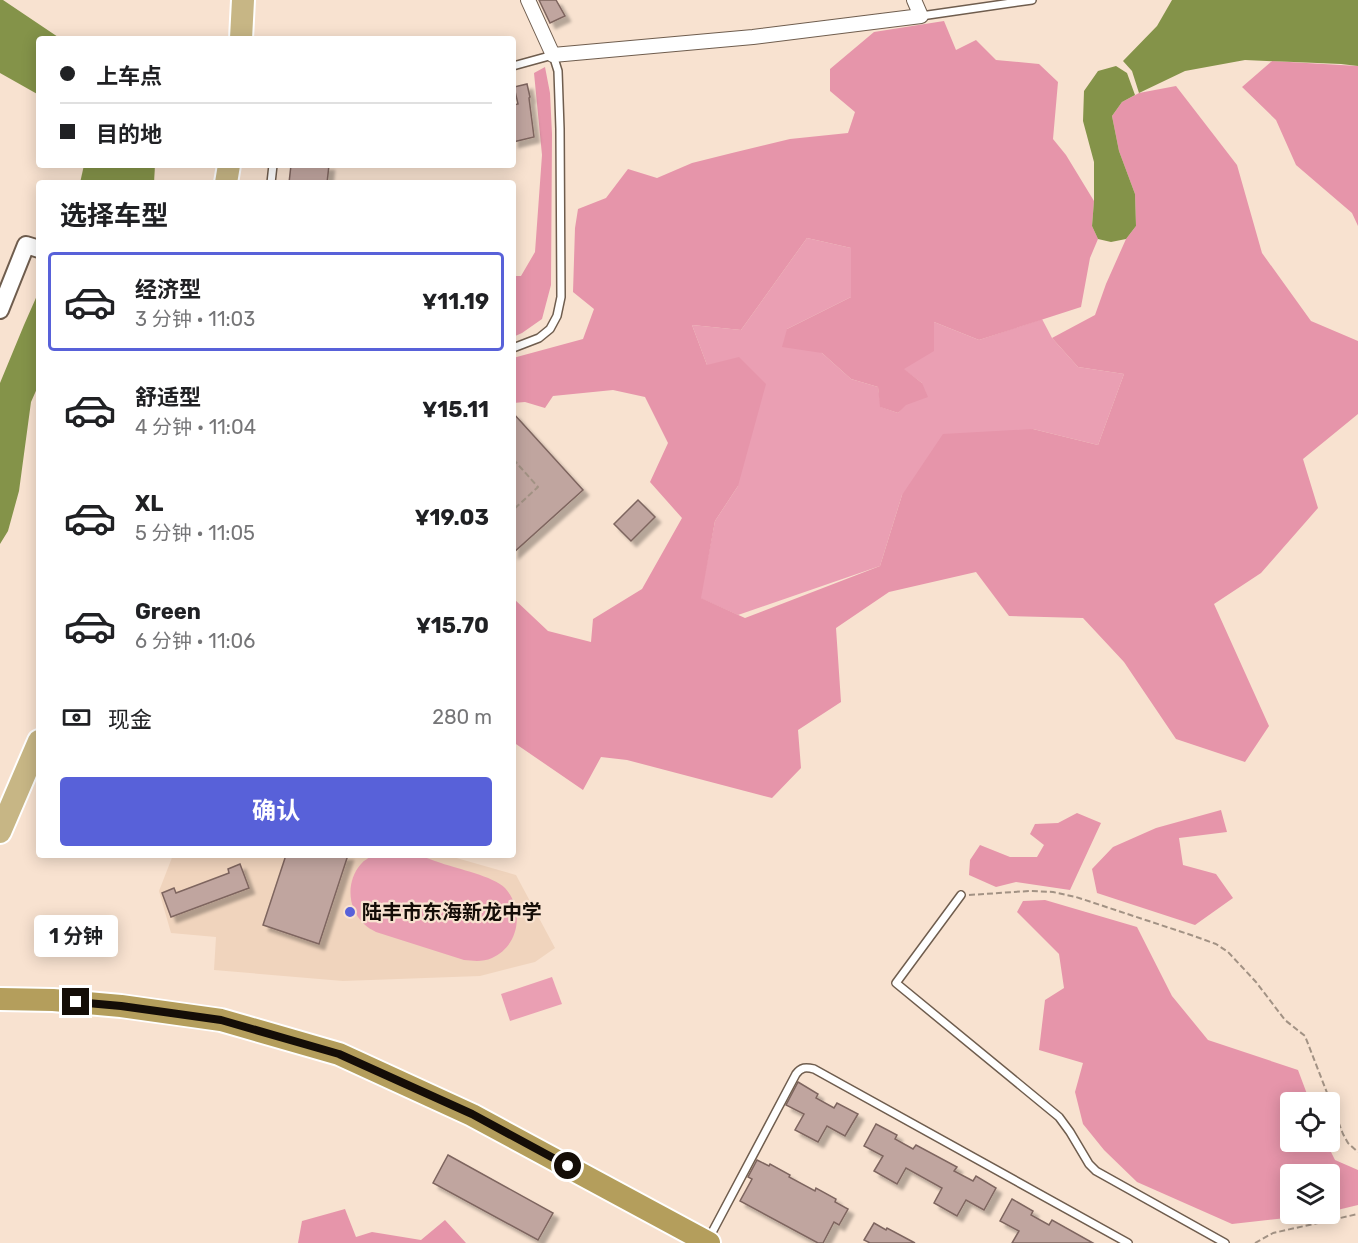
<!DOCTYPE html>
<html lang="zh">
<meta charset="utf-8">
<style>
body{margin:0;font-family:Rubik,"Noto Sans SC",sans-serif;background:#f6f6f6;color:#202124;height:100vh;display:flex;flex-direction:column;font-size:22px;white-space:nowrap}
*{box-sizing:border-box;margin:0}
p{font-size:20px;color:#757577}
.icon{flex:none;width:33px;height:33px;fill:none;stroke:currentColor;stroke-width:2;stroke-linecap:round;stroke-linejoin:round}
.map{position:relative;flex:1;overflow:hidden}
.side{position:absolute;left:36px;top:180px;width:480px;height:678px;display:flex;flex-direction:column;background:#fff;border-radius:6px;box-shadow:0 3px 15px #0003}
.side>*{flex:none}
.guide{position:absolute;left:36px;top:36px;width:480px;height:132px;border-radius:6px;box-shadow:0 3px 15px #0003;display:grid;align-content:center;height:132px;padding:0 24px;background:#fff}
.buttons{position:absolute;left:1280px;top:1092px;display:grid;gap:12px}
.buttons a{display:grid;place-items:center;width:60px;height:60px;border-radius:6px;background:#fff;box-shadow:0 3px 15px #0003;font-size:30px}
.end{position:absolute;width:27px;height:27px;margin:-14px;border:8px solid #140d07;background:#fff;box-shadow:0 0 0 3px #fff}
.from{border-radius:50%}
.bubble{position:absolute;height:42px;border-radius:6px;background:#fff;box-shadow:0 3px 15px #0003;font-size:20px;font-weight:700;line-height:42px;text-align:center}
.guide b{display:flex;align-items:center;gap:21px;height:57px;font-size:22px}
.guide b+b{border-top:2px solid #e0e0e0}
.guide i{width:15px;height:15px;background:#202124}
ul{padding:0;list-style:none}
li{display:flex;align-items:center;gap:18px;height:99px;margin:0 12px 9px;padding:0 12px;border:3px solid transparent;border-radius:6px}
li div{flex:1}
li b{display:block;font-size:22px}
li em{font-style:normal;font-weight:700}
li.on{border-color:#5861d9}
li>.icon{width:54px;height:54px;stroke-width:1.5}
h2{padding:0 24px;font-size:27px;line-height:72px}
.pay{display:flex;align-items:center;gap:15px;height:66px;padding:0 24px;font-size:22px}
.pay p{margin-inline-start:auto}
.cta{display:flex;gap:12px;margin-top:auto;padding:12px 24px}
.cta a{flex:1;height:69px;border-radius:6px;background:#5861d9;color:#fff;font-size:24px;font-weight:700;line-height:69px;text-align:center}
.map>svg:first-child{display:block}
.built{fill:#f0d4bd}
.green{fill:#ea9fb3}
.forest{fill:#e695aa}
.water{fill:#849349}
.building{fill:#c0a59f;stroke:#7e655f;stroke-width:1.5;filter:url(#shadow)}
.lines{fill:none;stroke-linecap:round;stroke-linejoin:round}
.service-casing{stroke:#6f5d4e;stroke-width:10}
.minor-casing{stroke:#6f5d4e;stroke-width:16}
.tertiary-casing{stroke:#6f5d4e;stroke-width:20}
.primary-casing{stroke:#fff;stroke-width:26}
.trunk-casing{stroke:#fff;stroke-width:26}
.path{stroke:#a29284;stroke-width:2;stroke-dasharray:6 3;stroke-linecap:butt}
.service{stroke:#fff;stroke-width:7}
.minor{stroke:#fff;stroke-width:14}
.tertiary{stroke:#fff;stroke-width:16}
.primary{stroke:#c7b685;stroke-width:22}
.trunk{stroke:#b49e5c;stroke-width:22}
.route{stroke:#140d07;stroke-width:8}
.poi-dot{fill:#5861d9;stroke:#f8e2d0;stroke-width:2}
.labels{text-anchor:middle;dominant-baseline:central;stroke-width:4.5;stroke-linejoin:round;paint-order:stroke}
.poi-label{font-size:20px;font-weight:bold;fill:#140d07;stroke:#f8e2d0;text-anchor:start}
</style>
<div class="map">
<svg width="1358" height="1243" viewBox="0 0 1358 1243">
<defs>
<filter id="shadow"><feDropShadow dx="5.5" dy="5.5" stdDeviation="1.5" flood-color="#0004"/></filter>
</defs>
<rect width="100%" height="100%" fill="#f8e2d0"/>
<path class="built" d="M 173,855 L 446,855 L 516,875 L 555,948 L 535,962 L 480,976 L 343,981 L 214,970 L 216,937 L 171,933 L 159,891 Z"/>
<g class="green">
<path d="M 807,238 L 851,248 L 851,297 L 787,329 L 822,353 L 851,379 L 878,387 L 881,407 L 898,413 L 922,383 L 903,369 L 934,322 L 979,340 L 1042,319 L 1052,338 L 1078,367 L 1124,374 L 1098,445 L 1033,429 L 902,495 L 880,566 L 738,615 L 700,598 L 715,521 L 738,486 L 707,365 L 692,325 L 741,330 Z"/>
<path d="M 373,855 C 386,855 401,853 414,855 C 423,856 432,860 441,863 C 458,869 493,876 505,888 C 525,910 519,946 492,958 C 483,962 474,961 464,960 L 376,932 C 372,930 367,927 364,924 C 347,908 346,881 361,864 C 364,860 369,858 373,855 Z"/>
<path d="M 552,977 L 562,1004 L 510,1021 L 501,994 Z"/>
</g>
<g class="forest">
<path d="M 944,21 L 956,50 L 976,40 L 996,60 L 1039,64 L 1058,82 L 1053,139 L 1066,155 L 1094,201 L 1092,226 L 1098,239 L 1090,258 L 1081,307 L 979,340 L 934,322 L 934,351 L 904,369 L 922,383 L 928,397 L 906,405 L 898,413 L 880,407 L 878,387 L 851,379 L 822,353 L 782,347 L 787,329 L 851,297 L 851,248 L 807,238 L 741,330 L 692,325 L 707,365 L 739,357 L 766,384 L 738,486 L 715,521 L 701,598 L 745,618 L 880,566 L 902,495 L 943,434 L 1033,429 L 1098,445 L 1124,374 L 1078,367 L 1052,338 L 1095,315 L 1106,284 L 1126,239 L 1136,226 L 1135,194 L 1119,151 L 1112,116 L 1122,102 L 1139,93 L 1176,86 L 1237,165 L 1262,253 L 1311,321 L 1358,341 L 1358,414 L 1303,459 L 1318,508 L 1261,573 L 1214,604 L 1269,726 L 1245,762 L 1176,739 L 1124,662 L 1083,618 L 1009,616 L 976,572 L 889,592 L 836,628 L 841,702 L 798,730 L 801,768 L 772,798 L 627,760 L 601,757 L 583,790 L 513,742 L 513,598 L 548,631 L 591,642 L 593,619 L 642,589 L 682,518 L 650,482 L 668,443 L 645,397 L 613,390 L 553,396 L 545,408 L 525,402 L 513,403 L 513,358 L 583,339 L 594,309 L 573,292 L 575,228 L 578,209 L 606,198 L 628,169 L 657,178 L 692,163 L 732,153 L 790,139 L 848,133 L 855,112 L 830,91 L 830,69 L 874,32 Z"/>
<path d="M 1272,61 L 1358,66 L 1358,226 L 1352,213 L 1296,165 L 1276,120 L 1242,87 Z"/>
<path d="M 545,67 L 550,93 L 552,134 L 551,285 L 542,319 L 522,333 L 513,337 L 513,276 L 521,276 L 535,252 L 542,155 L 534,73 Z"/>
<path d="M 1221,810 L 1227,832 L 1179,838 L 1183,865 L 1216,874 L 1233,898 L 1195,925 L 1097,893 L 1092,869 L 1113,847 L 1156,828 Z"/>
<path d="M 1077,813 L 1101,823 L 1070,890 L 1016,882 L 996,887 L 969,875 L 970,860 L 980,845 L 1010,857 L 1037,857 L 1044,845 L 1030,834 L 1035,824 L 1058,823 Z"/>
<path d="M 1045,900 L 1137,927 L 1172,996 L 1208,1040 L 1298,1070 L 1310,1102 L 1290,1102 L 1290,1142 L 1326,1142 L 1335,1160 L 1358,1170 L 1358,1205 L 1329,1212 L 1329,1174 L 1290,1174 L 1290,1214 L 1323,1214 L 1232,1224 L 1137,1182 L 1104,1150 L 1083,1124 L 1075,1092 L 1083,1063 L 1039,1050 L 1045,1000 L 1064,988 L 1059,954 L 1017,912 L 1023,901 Z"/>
<path d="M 345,1209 L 356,1237 L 372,1232 L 421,1240 L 445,1220 L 466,1243 L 298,1243 L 302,1221 Z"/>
</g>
<g class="water">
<path d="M 0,0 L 3,0 L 61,39 L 39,39 L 39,95 L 0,73 Z"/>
<path d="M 1172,0 L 1358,0 L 1358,66 L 1341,64 L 1245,60 L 1185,71 L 1139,93 L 1132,71 L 1123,61 L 1157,26 Z"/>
<path d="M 1116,66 L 1127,73 L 1135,95 L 1122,102 L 1112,116 L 1119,151 L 1135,194 L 1136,226 L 1126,239 L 1111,242 L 1098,239 L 1092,226 L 1094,201 L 1094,162 L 1083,121 L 1084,91 L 1098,71 Z"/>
<path d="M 84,165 L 155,165 L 154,183 L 80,183 Z"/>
<path d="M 39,291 L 39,384 L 31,402 L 19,491 L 8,531 L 0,544 L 0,383 L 24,325 Z"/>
</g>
<g class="building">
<path d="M 539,0 L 556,0 L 565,16 L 550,23 Z"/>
<path d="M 527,84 L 530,97 L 529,98 L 534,137 L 513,142 L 513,105 L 518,104 L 514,87 Z"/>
<path d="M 291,165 L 329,165 L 327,183 L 289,183 Z"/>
<path d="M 513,413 L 583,490 L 513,553 Z"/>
<path d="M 638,500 L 655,517 L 631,541 L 614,524 Z"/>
<path d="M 286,855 L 348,855 L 319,944 L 263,925 Z"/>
<path d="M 240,864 L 249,888 L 171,917 L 162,893 L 174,888 L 176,893 L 229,873 L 228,869 Z"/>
<path d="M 798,1082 L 818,1094 L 816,1098 L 834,1108 L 837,1103 L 858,1114 L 845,1136 L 827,1126 L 818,1142 L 795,1130 L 804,1114 L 786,1105 Z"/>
<path d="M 876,1124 L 897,1135 L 895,1139 L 913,1149 L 916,1145 L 957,1167 L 954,1171 L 973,1181 L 976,1176 L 996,1188 L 984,1210 L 966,1200 L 957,1216 L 934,1203 L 942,1188 L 906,1168 L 897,1184 L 874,1171 L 883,1156 L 864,1146 Z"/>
<path d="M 448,1155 L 553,1213 L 538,1240 L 433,1183 Z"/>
<path d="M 757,1160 L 769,1166 L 770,1164 L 790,1175 L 789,1177 L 815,1191 L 816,1188 L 836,1199 L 835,1202 L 848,1209 L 839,1225 L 834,1222 L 823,1243 L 818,1243 L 740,1201 L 752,1179 L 748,1177 Z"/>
<path d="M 1012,1199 L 1033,1211 L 1031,1215 L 1049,1225 L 1052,1220 L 1093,1243 L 1012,1243 L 1019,1231 L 1000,1221 Z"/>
<path d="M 874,1223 L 886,1230 L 887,1228 L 915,1243 L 870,1243 L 864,1240 Z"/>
</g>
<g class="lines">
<g class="service-casing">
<g id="service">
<path d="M 921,16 L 1032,0"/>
<path d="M 513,66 L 553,55 L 558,71 L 560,129 L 561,297 L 557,316 L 550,329 L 539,338 L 513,348"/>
<path d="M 271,183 L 273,165"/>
<path d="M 961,895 L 896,983 L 1059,1117 L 1070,1132 L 1089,1164 L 1096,1171 L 1225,1243"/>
<path d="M 708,1240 L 796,1074 C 801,1067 806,1067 814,1069 L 1128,1243"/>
</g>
</g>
<g class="minor-casing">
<path id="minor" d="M 528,0 L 553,55 L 753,37 L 921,16 L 914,0"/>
</g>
<g class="tertiary-casing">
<path id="tertiary" d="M 0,310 L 26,245 L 39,249"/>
</g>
<g class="primary-casing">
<g id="primary">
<path d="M 241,39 L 243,0"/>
<path d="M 226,183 L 229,165"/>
<path d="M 0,832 L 39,741"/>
</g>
</g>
<g class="trunk-casing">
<path id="trunk" d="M 0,999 L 53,1000 L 121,1006 L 221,1020 L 339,1054 L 472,1115 L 709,1243"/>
</g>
<g class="path">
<path d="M 513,459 L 538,487 L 513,510"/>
<path d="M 969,895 L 1029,891 L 1053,892 L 1076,897 L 1194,936 L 1216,944 L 1228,952 L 1256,982 L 1285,1020 L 1305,1036 L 1343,1134 L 1348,1143 L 1358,1152"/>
<path d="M 1255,1243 L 1273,1233 L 1358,1214"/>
</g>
<use href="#service" class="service"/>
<use href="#minor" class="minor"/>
<use href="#tertiary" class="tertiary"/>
<use href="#primary" class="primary"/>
<use href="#trunk" class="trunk"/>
</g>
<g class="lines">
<path class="route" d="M 76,1002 L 121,1006 L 221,1020 L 339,1054 L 472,1114 L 568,1166"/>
</g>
<circle class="poi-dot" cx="350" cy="912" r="6"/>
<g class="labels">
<g class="poi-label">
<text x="362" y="912">陆丰市东海新龙中学</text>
</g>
</g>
</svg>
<div class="buttons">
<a><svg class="icon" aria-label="locate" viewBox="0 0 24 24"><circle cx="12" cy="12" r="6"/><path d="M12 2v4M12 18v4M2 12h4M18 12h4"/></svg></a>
<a><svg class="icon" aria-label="layers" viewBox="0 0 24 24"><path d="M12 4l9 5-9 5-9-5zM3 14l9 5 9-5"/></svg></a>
</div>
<i class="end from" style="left:568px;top:1166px"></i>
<i class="end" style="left:76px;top:1002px"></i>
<div class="bubble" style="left:34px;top:915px;width:84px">1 分钟</div>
<div class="guide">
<b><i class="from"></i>上车点</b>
<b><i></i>目的地</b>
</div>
<section class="side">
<h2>选择车型</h2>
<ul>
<li class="on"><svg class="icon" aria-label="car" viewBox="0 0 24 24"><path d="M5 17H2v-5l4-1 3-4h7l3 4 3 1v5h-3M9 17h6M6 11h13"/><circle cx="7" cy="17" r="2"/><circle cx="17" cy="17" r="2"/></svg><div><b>经济型</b><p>3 分钟 · 11:03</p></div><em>¥11.19</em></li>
<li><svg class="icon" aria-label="car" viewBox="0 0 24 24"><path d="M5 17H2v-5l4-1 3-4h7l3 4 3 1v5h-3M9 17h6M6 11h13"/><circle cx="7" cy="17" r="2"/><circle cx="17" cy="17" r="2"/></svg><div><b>舒适型</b><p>4 分钟 · 11:04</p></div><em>¥15.11</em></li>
<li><svg class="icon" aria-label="car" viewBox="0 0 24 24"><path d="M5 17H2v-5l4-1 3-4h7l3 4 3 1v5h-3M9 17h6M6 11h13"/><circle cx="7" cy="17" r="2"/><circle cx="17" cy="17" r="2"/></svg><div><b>XL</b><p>5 分钟 · 11:05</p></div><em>¥19.03</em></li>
<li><svg class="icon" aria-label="car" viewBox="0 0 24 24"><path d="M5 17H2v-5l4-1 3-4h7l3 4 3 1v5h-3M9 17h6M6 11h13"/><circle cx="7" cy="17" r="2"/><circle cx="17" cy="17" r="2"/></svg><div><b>Green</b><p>6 分钟 · 11:06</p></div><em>¥15.70</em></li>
</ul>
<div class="pay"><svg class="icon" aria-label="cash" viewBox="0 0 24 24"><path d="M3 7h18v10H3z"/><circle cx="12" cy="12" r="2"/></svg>现金<p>280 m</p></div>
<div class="cta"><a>确认</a></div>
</section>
</div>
